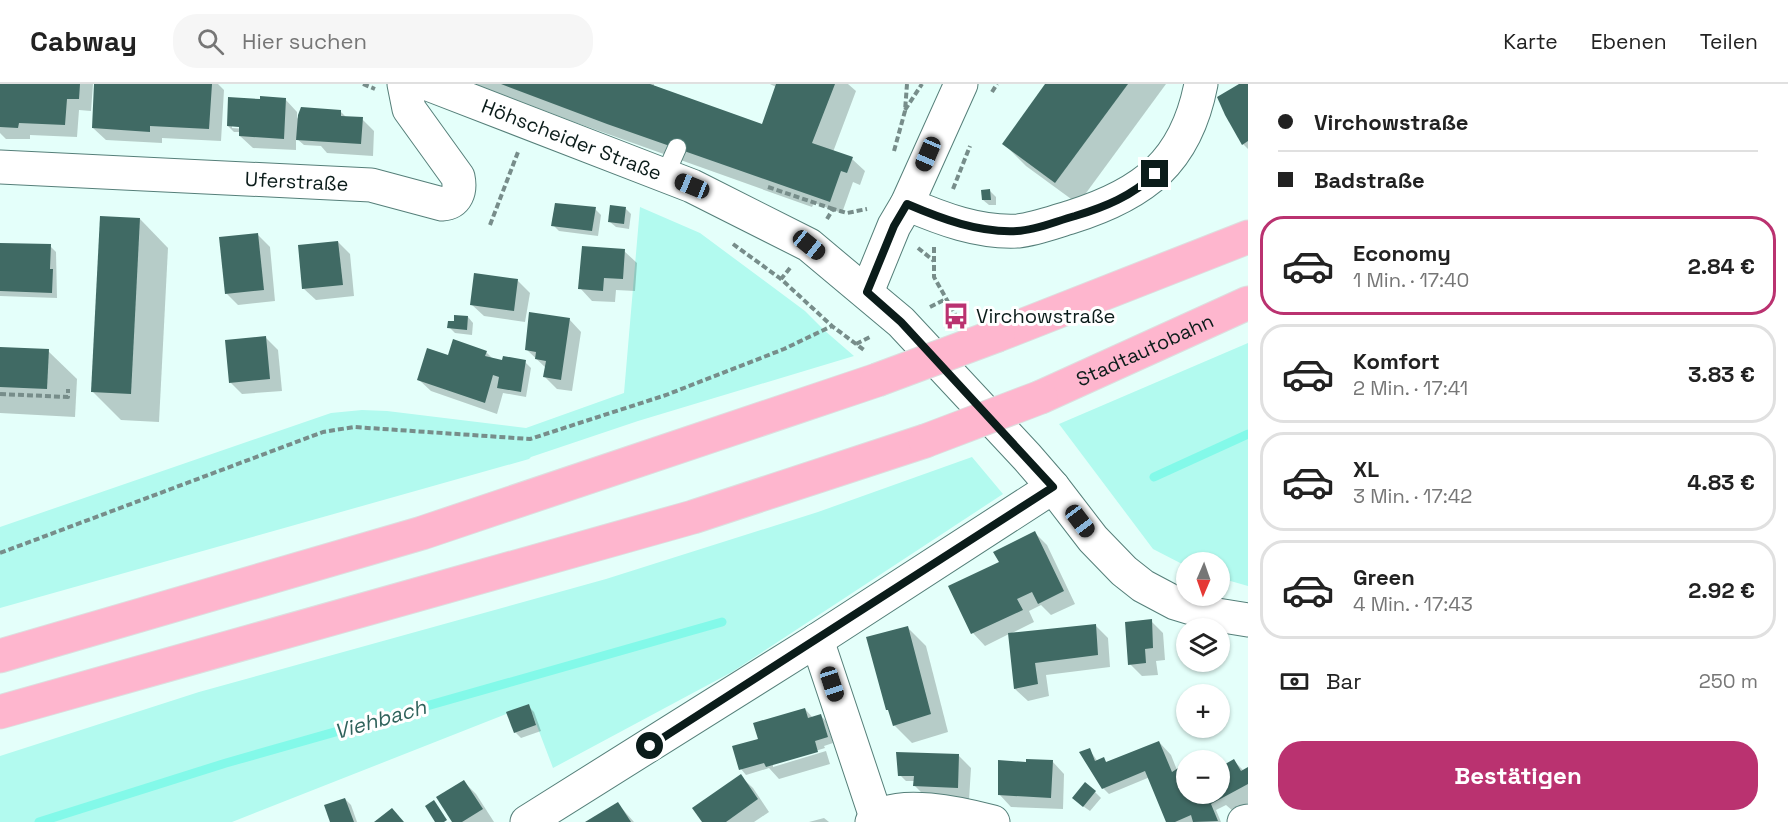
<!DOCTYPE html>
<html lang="de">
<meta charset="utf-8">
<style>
body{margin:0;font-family:"Space Grotesk",sans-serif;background:#f6f6f6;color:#222;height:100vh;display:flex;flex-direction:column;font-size:22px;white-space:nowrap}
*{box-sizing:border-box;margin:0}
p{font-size:20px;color:#767676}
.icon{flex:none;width:33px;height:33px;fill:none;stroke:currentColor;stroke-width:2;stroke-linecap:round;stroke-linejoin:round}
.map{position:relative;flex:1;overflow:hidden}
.side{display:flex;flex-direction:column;background:#fff;width:540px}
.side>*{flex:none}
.top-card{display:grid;align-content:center;height:132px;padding:0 30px;background:#fff}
.needle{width:39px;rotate:182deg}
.controls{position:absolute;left:1176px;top:468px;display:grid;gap:12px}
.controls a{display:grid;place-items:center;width:54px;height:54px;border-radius:50%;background:#fff;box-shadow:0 2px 4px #0004;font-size:30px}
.end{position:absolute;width:27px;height:27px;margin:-14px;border:8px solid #0b1c1a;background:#fff;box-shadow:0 0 0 3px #fff}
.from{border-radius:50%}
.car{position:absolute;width:18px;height:36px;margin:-18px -9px;border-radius:8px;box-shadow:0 0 4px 2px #0007;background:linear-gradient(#222 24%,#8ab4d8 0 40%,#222 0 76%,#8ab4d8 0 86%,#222 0)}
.top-card b{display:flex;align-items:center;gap:21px;height:57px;font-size:22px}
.top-card b+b{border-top:2px solid #e0e0e0}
.top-card i{width:15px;height:15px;background:#222}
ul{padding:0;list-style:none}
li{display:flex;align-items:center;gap:18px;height:99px;margin:0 12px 9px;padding:0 18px;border:3px solid #e0e0e0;border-radius:24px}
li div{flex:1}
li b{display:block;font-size:22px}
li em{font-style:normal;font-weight:800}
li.selected{border-color:#ba3270}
li>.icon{width:54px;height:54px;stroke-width:1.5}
.pay{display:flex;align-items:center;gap:15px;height:66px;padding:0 30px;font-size:22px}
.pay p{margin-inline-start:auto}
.cta{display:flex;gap:12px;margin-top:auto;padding:12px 30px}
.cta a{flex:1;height:69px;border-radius:24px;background:#ba3270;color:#fff;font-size:24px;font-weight:800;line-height:69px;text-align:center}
header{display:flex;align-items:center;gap:36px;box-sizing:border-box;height:84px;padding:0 30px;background:#fff;border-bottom:2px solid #e0e0e0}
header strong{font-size:28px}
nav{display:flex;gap:33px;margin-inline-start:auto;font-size:21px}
.search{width:420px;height:54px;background:#f6f6f6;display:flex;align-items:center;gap:15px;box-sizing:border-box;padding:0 21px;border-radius:24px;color:#767676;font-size:22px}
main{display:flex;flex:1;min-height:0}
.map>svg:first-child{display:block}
.green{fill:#b2faef}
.shadow{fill:#0003;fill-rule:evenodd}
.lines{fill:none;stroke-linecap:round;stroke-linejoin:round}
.stream{stroke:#83f9e9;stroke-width:9}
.building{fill:#406a64}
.service-casing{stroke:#557f79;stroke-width:20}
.minor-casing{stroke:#557f79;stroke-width:35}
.tertiary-casing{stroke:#557f79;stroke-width:35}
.trunk-casing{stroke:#dddfdf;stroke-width:35}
.path{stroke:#778d8a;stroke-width:4;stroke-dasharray:6 3;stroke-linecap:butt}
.service{stroke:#fff;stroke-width:18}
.minor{stroke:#fff;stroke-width:33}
.tertiary{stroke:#fff;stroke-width:33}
.trunk{stroke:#feb6ce;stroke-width:33}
.trunk-bridge-casing{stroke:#dddfdf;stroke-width:35;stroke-linecap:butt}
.trunk-bridge{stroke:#feb6ce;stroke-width:33}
.route{stroke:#0b1c1a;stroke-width:8}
.labels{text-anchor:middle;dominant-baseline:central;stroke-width:6;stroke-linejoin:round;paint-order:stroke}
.street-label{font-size:20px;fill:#0b1c1a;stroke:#fff}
.poi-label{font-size:20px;fill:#0b1c1a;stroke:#fff;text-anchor:start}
.water-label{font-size:21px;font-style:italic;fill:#2f625b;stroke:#fff}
</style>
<header>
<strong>Cabway</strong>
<div class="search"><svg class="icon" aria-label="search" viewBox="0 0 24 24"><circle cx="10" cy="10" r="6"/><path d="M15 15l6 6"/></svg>Hier suchen</div>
<nav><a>Karte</a><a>Ebenen</a><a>Teilen</a></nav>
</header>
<main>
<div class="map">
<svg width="1248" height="738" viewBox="0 0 1248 738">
<rect width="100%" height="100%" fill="#e4fffa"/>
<g class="green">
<path d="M 640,123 L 700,149 L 805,227 L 824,246 L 854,272 L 638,337 L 531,373 L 529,375 L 0,524 L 0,443 L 331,329 L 362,326 L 387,327 L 526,344 L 624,309 Z"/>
<path d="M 1248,259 L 1248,502 L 1220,494 L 1220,478 L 1186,478 L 1186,482 L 1153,465 L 1059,340 Z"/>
<path d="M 972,373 L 1003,410 L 732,588 L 553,684 L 529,621 L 232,738 L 0,738 L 0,672 L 199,608 L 606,495 L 818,428 Z"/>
</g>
<g class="shadow">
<path d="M 0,0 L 93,0 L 91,27 L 79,26 L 77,53 L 30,51 L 30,55 L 6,55 L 0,49 Z"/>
<path d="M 96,0 L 218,0 L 224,6 L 221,57 L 162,54 L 162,59 L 106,56 L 93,44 Z"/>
<path d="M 475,0 L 654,0 L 654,2 L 763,42 L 776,3 L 770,0 L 848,0 L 856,7 L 833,68 L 852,75 L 865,87 L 860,101 L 853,98 L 842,129 L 814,119 L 812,123 L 574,38 Z"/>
<path d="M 1047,0 L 1166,0 L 1078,120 L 1026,82 L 1004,60 Z"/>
<path d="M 1242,0 L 1248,0 L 1248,65 L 1243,60 Z"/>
<path d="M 285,15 L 297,28 L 297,35 L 302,25 L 340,27 L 347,34 L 362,35 L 374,47 L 373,72 L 327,69 L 321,62 L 304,61 L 296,54 L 296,66 L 253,64 L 240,52 L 241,48 L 234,48 L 228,42 ZM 232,41 L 247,42 L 247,45 L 232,44 Z"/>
<path d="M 990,107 L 996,113 L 996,121 L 989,121 L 983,116 Z"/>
<path d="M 625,124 L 631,130 L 629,145 L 616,143 L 610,138 Z"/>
<path d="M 595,125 L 601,131 L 598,152 L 559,147 L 553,141 Z"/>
<path d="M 140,135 L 168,164 L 159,338 L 121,336 L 93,308 Z"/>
<path d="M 258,151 L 270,163 L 275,217 L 238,221 L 226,209 Z"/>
<path d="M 338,158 L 350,170 L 354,212 L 316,216 L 303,204 Z"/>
<path d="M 0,160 L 50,162 L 56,168 L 57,214 L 0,212 Z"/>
<path d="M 624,167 L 637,179 L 635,207 L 616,206 L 615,218 L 592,217 L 580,204 Z"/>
<path d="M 517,196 L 530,209 L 525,238 L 484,232 L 471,220 Z"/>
<path d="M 468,233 L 473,239 L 472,251 L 455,249 L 449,243 Z"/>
<path d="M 569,235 L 581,248 L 572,307 L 557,305 L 545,293 L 546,284 L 526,265 Z"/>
<path d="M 266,254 L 278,266 L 282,307 L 242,310 L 230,298 Z"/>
<path d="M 0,265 L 48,267 L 77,295 L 75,333 L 0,329 Z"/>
<path d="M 486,268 L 494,276 L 525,278 L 531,284 L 526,313 L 503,309 L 497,330 L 431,307 L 418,295 Z"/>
<path d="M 1035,449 L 1047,461 L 1075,520 L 1051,531 L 1041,521 L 1029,527 L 1034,538 L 1010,550 L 1096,542 L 1108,554 L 1110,583 L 1046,591 L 1049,612 L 1028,617 L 1015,605 L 1009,550 L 985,562 L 973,549 L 950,503 L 1001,478 Z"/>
<path d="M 1151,537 L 1163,549 L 1165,576 L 1156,577 L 1158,591 L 1142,592 L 1130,580 Z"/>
<path d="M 908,544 L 926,562 L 948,648 L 912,659 L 894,641 Z"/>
<path d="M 528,622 L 534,628 L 541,647 L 521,654 L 515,648 Z"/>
<path d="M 805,625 L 813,634 L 820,631 L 826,637 L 833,659 L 824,662 L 825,664 L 773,680 L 773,683 L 826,667 L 830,680 L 779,695 L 769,684 L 746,691 L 741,685 L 759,656 Z"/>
<path d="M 1159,658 L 1171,671 L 1177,686 L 1186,681 L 1186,710 L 1220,710 L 1220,685 L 1234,677 L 1244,687 L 1248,685 L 1248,719 L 1233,727 L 1226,721 L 1216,726 L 1221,738 L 1168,738 L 1150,693 L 1109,710 L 1103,704 L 1089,665 L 1098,678 L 1103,675 L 1107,679 Z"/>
<path d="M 959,672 L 971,684 L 969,716 L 927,714 L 914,701 L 915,697 L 906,697 L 900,691 Z"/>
<path d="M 1052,677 L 1064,690 L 1063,725 L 1011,723 L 999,710 Z"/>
<path d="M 740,692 L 753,704 L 769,728 L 754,738 L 704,738 Z"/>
<path d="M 464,698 L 476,710 L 494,738 L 453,738 Z"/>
<path d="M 1095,708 L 1101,714 L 1090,727 L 1080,720 Z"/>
<path d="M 345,715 L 351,721 L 357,738 L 332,738 Z"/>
<path d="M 618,720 L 634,738 L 588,738 Z"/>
<path d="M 824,734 L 829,738 L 809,738 Z"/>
</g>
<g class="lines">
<g class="stream">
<path d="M 1154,393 L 1248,350"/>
<path d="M 39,738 L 226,679 L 722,538"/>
</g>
</g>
<g class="building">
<path d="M 0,0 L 80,0 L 79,15 L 67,15 L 65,41 L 19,39 L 18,44 L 0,43 Z"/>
<path d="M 94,0 L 212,0 L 209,45 L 150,42 L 150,48 L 92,44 Z"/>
<path d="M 501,0 L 650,0 L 762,40 L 776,0 L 835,0 L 812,59 L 853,73 L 847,89 L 841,87 L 830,118 L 607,40 Z"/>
<path d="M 1045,0 L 1128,0 L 1055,99 L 1002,60 Z"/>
<path d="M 1239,0 L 1248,0 L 1248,57 L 1242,61 L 1225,31 L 1217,13 Z"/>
<path d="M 260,12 L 286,14 L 284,55 L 239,52 L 239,43 L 227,42 L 228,13 L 260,15 Z"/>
<path d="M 301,23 L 341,26 L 341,32 L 363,33 L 361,60 L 296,56 L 298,31 Z"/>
<path d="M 990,105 L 991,116 L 982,116 L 981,106 Z"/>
<path d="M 555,119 L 596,123 L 592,147 L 551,142 Z"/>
<path d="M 610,121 L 626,123 L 624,140 L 608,138 Z"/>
<path d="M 100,132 L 140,134 L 131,310 L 91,308 Z"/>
<path d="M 258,149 L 264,206 L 225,210 L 219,153 Z"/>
<path d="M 338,157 L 343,201 L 302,205 L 298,161 Z"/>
<path d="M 0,159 L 51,160 L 50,185 L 53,185 L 52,209 L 0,207 Z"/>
<path d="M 582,162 L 625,165 L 623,195 L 604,194 L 603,207 L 578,205 Z"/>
<path d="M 474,189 L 518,195 L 514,227 L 470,221 Z"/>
<path d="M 529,228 L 570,234 L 561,296 L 543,293 L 546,277 L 535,275 L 536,268 L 525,266 Z"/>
<path d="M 454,231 L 468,232 L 467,246 L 447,244 L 448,237 L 454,237 Z"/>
<path d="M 266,252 L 270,295 L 229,299 L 225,256 Z"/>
<path d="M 453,255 L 487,267 L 485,272 L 502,276 L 503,272 L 526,276 L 521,308 L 497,304 L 499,293 L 493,291 L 485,319 L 417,296 L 427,264 L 448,271 Z"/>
<path d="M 0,263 L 49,265 L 47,305 L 0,303 Z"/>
<path d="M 1035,447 L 1064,507 L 1038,520 L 1032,508 L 1017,515 L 1023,526 L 971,550 L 948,502 L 999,478 L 993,468 Z"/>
<path d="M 1152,535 L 1153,564 L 1145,565 L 1146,579 L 1128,581 L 1125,538 Z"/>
<path d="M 1096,540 L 1098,571 L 1035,579 L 1038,600 L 1014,605 L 1008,549 Z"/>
<path d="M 908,542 L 931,630 L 893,642 L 888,626 L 886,626 L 866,553 Z"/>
<path d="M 529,620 L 536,641 L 514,649 L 506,628 Z"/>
<path d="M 805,624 L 808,634 L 821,630 L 828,653 L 815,657 L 818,668 L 766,683 L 764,679 L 739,686 L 732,662 L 758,655 L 753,639 Z"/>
<path d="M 1159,657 L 1172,688 L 1186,679 L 1186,710 L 1220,710 L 1220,683 L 1234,675 L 1241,687 L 1248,683 L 1248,700 L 1211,720 L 1218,737 L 1193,738 L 1191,731 L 1175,738 L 1166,738 L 1145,687 L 1102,705 L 1079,668 L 1090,664 L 1095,677 L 1104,673 L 1106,678 Z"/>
<path d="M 896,668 L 959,670 L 958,704 L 913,702 L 914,692 L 898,692 Z"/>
<path d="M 1026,675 L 1053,676 L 1051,714 L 998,711 L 998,676 L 1026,678 Z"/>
<path d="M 741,690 L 758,715 L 726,738 L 702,738 L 692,724 Z"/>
<path d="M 464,696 L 483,725 L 462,738 L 452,738 L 436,713 Z"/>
<path d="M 1085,698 L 1096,707 L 1083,723 L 1072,714 Z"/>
<path d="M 345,714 L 354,738 L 330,738 L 324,721 Z"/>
<path d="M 434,716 L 447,736 L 444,738 L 435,738 L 425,722 Z"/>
<path d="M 618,718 L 631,738 L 585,738 Z"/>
<path d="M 392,724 L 404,738 L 374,738 Z"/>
</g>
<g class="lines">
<g class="service-casing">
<path id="service" d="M 665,91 L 677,64"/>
</g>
<g class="minor-casing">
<g id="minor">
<path id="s1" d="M 0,83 L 371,101 L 442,120 C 457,119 461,107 458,93 L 409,25 L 404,0"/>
<path d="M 907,120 C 942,135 979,149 1018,147 C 1036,145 1054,138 1071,133 C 1144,110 1186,78 1201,0"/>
<path d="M 817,556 L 876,733"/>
<path d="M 527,738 L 817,556 L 1053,403"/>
<path d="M 872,738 C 892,713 966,731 993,738"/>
<path d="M 1244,738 L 1248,737"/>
</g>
</g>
<g class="tertiary-casing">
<g id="tertiary">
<path id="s2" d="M 428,0 L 692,102 L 809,161 L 901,238 L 1027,373 L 1053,403 L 1093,455 L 1124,487 L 1143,502 L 1175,519 L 1211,530 L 1248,536"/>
<path d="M 867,208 L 894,142 L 907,120 L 961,0"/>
</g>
</g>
<g class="trunk-casing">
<g id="trunk">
<path d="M 998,251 L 1248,153"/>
<path id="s3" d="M 1041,313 L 1248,219"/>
<path d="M 0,572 L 422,449 L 877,296"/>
<path d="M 0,628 L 693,433 L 925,357"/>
</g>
</g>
<g class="path">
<path d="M 363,0 L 375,5"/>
<path d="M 992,8 L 997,0"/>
<path d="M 905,26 L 922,0"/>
<path d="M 894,67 L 905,27 L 907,0"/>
<path d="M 768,103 L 833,125"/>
<path d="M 953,105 L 970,62"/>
<path d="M 827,135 L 833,125 L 847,129 L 867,125"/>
<path d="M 490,141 L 518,68"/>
<path d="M 733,160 L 781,195"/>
<path d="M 934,163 L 934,193 L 956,232"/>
<path d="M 918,164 L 934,177"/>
<path d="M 790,184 L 781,195 L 832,242 L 864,266"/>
<path d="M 930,223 L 946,215"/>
<path d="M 856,260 L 870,253"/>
<path d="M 0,310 L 68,313 L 68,305"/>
<path d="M 0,469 L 323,348 L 354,343 L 530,355 L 666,311 L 784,265 L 832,242"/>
</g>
<use href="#service" class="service"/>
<use href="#minor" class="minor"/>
<use href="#tertiary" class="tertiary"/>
<use href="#trunk" class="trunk"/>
<g class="trunk-bridge-casing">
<g id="trunk-bridge">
<path d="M 877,296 L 998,251"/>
<path d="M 925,357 L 1041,313"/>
</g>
</g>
<use href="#trunk-bridge" class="trunk-bridge"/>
</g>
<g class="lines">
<path class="route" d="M 650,662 L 1053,403 L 901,238 L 867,208 L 894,142 L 907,120 C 942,135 979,149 1017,147 C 1037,146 1056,137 1075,132 C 1105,123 1132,112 1155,90"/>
</g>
<defs>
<g id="bus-bare" transform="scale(2.07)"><path d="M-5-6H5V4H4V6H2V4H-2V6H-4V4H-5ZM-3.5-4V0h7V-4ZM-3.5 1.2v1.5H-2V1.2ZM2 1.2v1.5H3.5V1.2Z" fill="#ba3270" stroke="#fff" stroke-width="2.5" paint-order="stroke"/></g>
</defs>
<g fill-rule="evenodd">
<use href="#bus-bare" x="956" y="232"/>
</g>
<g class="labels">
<g class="street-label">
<text stroke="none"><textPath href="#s2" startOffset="154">Höhscheider Straße</textPath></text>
<text stroke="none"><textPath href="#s1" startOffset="297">Uferstraße</textPath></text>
<text stroke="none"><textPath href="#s3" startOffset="114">Stadtautobahn</textPath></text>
</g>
<g class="poi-label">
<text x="976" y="232">Virchowstraße</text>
</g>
<g class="water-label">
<text transform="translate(380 635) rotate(-16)">Viehbach</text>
</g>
</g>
</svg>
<div class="controls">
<a><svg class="needle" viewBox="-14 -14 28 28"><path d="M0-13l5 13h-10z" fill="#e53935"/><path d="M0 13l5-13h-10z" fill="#767676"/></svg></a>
<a><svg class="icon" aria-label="layers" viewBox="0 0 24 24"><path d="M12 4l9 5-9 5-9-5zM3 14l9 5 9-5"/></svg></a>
<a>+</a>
<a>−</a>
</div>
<i class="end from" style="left:650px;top:662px"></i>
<i class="end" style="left:1155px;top:90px"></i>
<i class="car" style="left:928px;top:70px;rotate:203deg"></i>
<i class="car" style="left:692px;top:102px;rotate:292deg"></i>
<i class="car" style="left:809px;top:161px;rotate:129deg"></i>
<i class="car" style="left:1080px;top:437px;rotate:143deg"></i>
<i class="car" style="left:832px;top:600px;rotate:162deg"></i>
</div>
<section class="side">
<div class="top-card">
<b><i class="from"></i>Virchowstraße</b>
<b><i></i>Badstraße</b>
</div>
<ul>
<li class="selected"><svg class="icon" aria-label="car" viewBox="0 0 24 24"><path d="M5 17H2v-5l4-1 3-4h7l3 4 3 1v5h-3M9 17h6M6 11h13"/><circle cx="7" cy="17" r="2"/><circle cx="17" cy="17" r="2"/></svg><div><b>Economy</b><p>1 Min. · 17:40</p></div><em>2.84 €</em></li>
<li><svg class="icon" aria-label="car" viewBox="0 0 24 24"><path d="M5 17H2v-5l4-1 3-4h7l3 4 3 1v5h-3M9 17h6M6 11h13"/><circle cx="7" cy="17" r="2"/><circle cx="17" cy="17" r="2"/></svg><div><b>Komfort</b><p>2 Min. · 17:41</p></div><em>3.83 €</em></li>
<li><svg class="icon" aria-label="car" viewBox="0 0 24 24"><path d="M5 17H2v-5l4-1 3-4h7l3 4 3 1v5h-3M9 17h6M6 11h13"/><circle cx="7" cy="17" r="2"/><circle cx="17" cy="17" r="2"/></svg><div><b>XL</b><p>3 Min. · 17:42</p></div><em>4.83 €</em></li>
<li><svg class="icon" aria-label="car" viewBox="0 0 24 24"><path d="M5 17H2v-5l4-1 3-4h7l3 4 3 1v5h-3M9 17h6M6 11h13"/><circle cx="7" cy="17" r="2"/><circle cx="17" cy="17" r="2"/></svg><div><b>Green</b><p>4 Min. · 17:43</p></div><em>2.92 €</em></li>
</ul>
<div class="pay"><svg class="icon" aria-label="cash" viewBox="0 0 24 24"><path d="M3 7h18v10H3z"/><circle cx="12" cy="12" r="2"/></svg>Bar<p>250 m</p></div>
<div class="cta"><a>Bestätigen</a></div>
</section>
</main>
